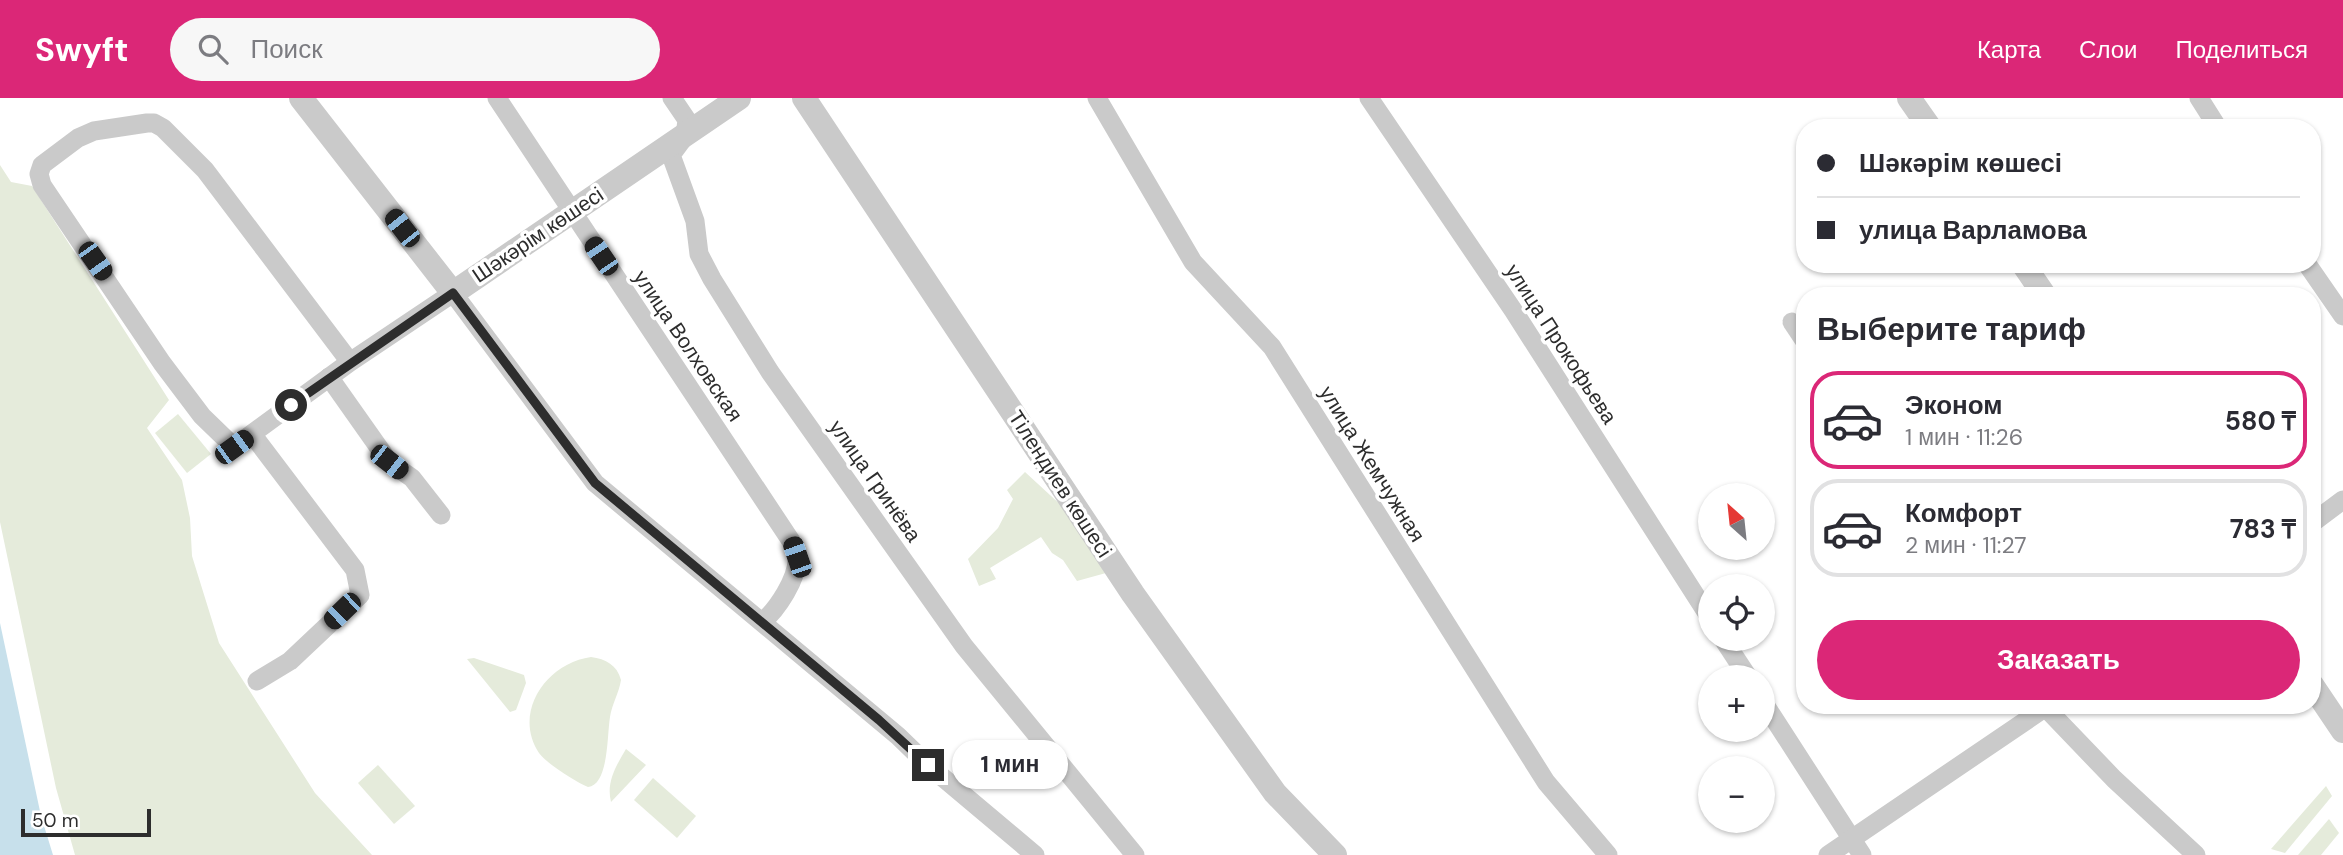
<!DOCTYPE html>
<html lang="ru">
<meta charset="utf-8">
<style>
body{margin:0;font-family:"DM Sans",sans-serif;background:#f7f7f7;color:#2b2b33;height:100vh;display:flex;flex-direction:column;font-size:26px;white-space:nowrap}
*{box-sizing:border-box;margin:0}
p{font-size:23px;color:#7c7c81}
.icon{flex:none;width:38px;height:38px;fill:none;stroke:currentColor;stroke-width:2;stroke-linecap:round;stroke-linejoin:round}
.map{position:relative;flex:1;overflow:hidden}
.sheet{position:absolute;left:1796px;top:189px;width:525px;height:427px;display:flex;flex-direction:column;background:#fff;border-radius:28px;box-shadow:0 2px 5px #0004}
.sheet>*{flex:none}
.hud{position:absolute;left:1796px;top:21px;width:525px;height:154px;border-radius:28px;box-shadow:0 2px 5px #0004;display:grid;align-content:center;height:154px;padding:0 21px;background:#fff}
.needle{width:46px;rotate:333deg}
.buttons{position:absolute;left:1698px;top:385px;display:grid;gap:14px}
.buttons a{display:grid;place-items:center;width:77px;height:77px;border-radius:50%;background:#fff;box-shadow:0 2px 5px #0004;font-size:35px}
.scale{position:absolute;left:21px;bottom:18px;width:130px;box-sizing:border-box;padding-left:7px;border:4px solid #2d2d2d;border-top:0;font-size:19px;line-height:24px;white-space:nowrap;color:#2d2d2d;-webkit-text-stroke:5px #fff;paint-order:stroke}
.end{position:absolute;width:32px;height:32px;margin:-16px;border:9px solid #2d2d2d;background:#fff;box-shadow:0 0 0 4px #fff}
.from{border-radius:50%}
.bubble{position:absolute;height:49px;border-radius:24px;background:#fff;box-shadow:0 2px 5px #0004;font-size:23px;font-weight:700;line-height:49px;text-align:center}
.car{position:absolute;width:21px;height:42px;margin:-21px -10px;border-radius:9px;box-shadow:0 0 5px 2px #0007;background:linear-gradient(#222 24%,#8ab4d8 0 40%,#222 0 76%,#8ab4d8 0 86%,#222 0)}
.hud b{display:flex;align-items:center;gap:24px;height:66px;font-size:26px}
.hud b+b{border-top:2px solid #e1e1e2}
.hud i{width:18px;height:18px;background:#2b2b33}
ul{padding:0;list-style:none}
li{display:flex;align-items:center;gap:21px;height:98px;margin:0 14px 10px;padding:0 7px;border:4px solid #e1e1e2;border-radius:28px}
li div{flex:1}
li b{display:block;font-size:26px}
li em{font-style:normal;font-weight:700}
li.selected{border-color:#db2777}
li>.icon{width:63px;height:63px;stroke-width:1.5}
h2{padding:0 21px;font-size:32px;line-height:84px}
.button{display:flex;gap:14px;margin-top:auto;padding:14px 21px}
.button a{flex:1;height:80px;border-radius:42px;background:#db2777;color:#fff;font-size:28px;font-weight:700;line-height:80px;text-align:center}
header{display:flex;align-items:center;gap:42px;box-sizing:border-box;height:98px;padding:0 35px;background:#db2777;color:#fff}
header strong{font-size:33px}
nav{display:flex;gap:38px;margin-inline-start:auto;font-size:24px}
.search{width:490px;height:63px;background:#f7f7f7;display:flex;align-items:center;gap:18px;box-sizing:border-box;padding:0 24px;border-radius:38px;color:#7c7c81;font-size:26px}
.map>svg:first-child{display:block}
.green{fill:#e5ebdb}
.water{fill:#c7e0eb}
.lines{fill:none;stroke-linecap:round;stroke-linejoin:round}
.minor{stroke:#cacaca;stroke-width:19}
.tertiary{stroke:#cacaca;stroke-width:24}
.route{stroke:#2d2d2d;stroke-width:9}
.labels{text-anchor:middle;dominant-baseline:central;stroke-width:7;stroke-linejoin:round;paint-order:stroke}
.street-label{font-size:21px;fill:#2d2d2d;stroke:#fff}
</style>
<header>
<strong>Swyft</strong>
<div class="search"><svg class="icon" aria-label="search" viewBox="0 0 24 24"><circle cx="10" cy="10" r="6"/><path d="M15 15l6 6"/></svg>Поиск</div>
<nav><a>Карта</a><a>Слои</a><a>Поделиться</a></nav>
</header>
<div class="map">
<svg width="2343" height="757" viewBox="0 0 2343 757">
<rect width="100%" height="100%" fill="#fff"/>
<g class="green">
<path d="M 0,67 L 11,84 L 32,88 L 169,302 L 147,330 L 182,382 L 190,420 L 192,458 L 219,545 L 315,695 L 372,757 L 75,757 L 56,690 L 0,424 Z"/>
<path d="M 178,316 L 211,356 L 187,375 L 155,335 Z"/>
<path d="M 1025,374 L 1075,420 L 1106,475 L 1077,483 L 1063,462 L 1052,455 L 1041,439 L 990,470 L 996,481 L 979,488 L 968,461 L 998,430 L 1013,401 L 1007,392 Z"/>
<path d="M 591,559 C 606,561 617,567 621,582 C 619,595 612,606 610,619 C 607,636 609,687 588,689 C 576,684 547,666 539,655 C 512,614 547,565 591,559 Z"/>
<path d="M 474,560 L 524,577 L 526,585 L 516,612 L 510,614 L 467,561 Z"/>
<path d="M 626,651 L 646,667 L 611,704 C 606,684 616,668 626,651 Z"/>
<path d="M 378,667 L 415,708 L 394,726 L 358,685 Z"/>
<path d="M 653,680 L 696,718 L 677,740 L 634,702 Z"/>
<path d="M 2326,688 L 2332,698 L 2285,755 L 2271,751 Z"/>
<path d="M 2329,721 L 2339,735 L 2321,757 L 2298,757 Z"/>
</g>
<path class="water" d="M 0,525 L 41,718 L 53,757 L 0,757 Z"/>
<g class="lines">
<g class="minor">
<path d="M 497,0 L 791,443 C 793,448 796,454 797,460 C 798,480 777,512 762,524"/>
<path d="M 672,0 L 687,22 L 685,38 L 671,57 L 695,123 L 699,156 L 712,181 L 770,274 L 964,548 L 1135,757"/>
<path d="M 1097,0 L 1193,164 L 1272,249 L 1546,684 L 1608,757"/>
<path d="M 1369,0 L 1513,212 L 1710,520"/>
<path d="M 2199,0 L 2218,30"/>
<path d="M 2307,166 L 2343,218"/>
<path d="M 1792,224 L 1804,242"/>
<path d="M 350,264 L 205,72 L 163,30 L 154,25 L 147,25 L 94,33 L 78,40 L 42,67 L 39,76 L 42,87 L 162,265 L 202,318 L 234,349 L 350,264 L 453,195 L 595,385 L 898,638 L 928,667 L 1035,757"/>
<path d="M 329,279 L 389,364 L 412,380 L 441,417"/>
<path d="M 252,336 L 355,472 L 360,497 L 290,563 L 257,583"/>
<path d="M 2312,425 L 2343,402"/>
<path d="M 1723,541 L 1748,579"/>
<path d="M 1762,602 L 1862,757"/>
<path d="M 2043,607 L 2114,681 L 2196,757"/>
<path d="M 1828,757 L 2049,607"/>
</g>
<g class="tertiary">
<path d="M 301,0 L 453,195 L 739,0"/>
<path d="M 804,0 L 1133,496 L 1275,695 L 1335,757"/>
<path d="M 1909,0 L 1930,30"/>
<path d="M 2023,166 L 2045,198"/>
<path d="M 2312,587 L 2343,633"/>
</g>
</g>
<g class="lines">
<path class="route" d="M 291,307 L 453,195 L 595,385 L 879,622 L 928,667"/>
</g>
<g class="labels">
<g class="street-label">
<text transform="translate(538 137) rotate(-34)">Шәкәрім көшесі</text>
<text transform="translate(1561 246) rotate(57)">улица Прокофьева</text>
<text transform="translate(688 248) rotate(56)">улица Волховская</text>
<text transform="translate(1372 366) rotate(58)">улица Жемчужная</text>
<text transform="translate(875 383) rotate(55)">улица Гринёва</text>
<text transform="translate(1060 386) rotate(57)">Тілендиев көшесі</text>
</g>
</g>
</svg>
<div class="buttons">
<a><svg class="needle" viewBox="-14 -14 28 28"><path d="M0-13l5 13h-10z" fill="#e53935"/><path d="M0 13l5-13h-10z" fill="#7c7c81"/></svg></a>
<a><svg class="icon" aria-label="locate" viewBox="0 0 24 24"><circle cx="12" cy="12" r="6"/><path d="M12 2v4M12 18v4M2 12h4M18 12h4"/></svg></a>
<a>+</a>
<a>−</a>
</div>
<div class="scale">50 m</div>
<i class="end from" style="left:291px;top:307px"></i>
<i class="end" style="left:928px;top:667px"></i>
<div class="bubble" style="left:952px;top:642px;width:116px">1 мин</div>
<i class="car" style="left:402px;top:130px;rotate:322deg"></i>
<i class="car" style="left:601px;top:158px;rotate:326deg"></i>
<i class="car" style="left:95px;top:163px;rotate:145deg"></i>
<i class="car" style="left:234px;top:349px;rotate:54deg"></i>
<i class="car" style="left:389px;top:364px;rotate:128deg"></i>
<i class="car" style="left:797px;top:459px;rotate:341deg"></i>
<i class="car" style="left:342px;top:513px;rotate:226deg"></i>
<div class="hud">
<b><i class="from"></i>Шәкәрім көшесі</b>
<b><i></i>улица Варламова</b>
</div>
<section class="sheet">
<h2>Выберите тариф</h2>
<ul>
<li class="selected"><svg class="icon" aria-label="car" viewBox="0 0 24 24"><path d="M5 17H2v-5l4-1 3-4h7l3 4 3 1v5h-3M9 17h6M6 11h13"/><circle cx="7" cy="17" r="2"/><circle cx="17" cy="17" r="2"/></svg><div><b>Эконом</b><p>1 мин · 11:26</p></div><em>580 ₸</em></li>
<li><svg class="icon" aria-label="car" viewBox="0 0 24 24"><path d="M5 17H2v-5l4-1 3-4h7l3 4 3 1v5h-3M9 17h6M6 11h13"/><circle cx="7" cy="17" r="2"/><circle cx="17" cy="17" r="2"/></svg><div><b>Комфорт</b><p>2 мин · 11:27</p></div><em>783 ₸</em></li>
</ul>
<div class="button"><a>Заказать</a></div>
</section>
</div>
